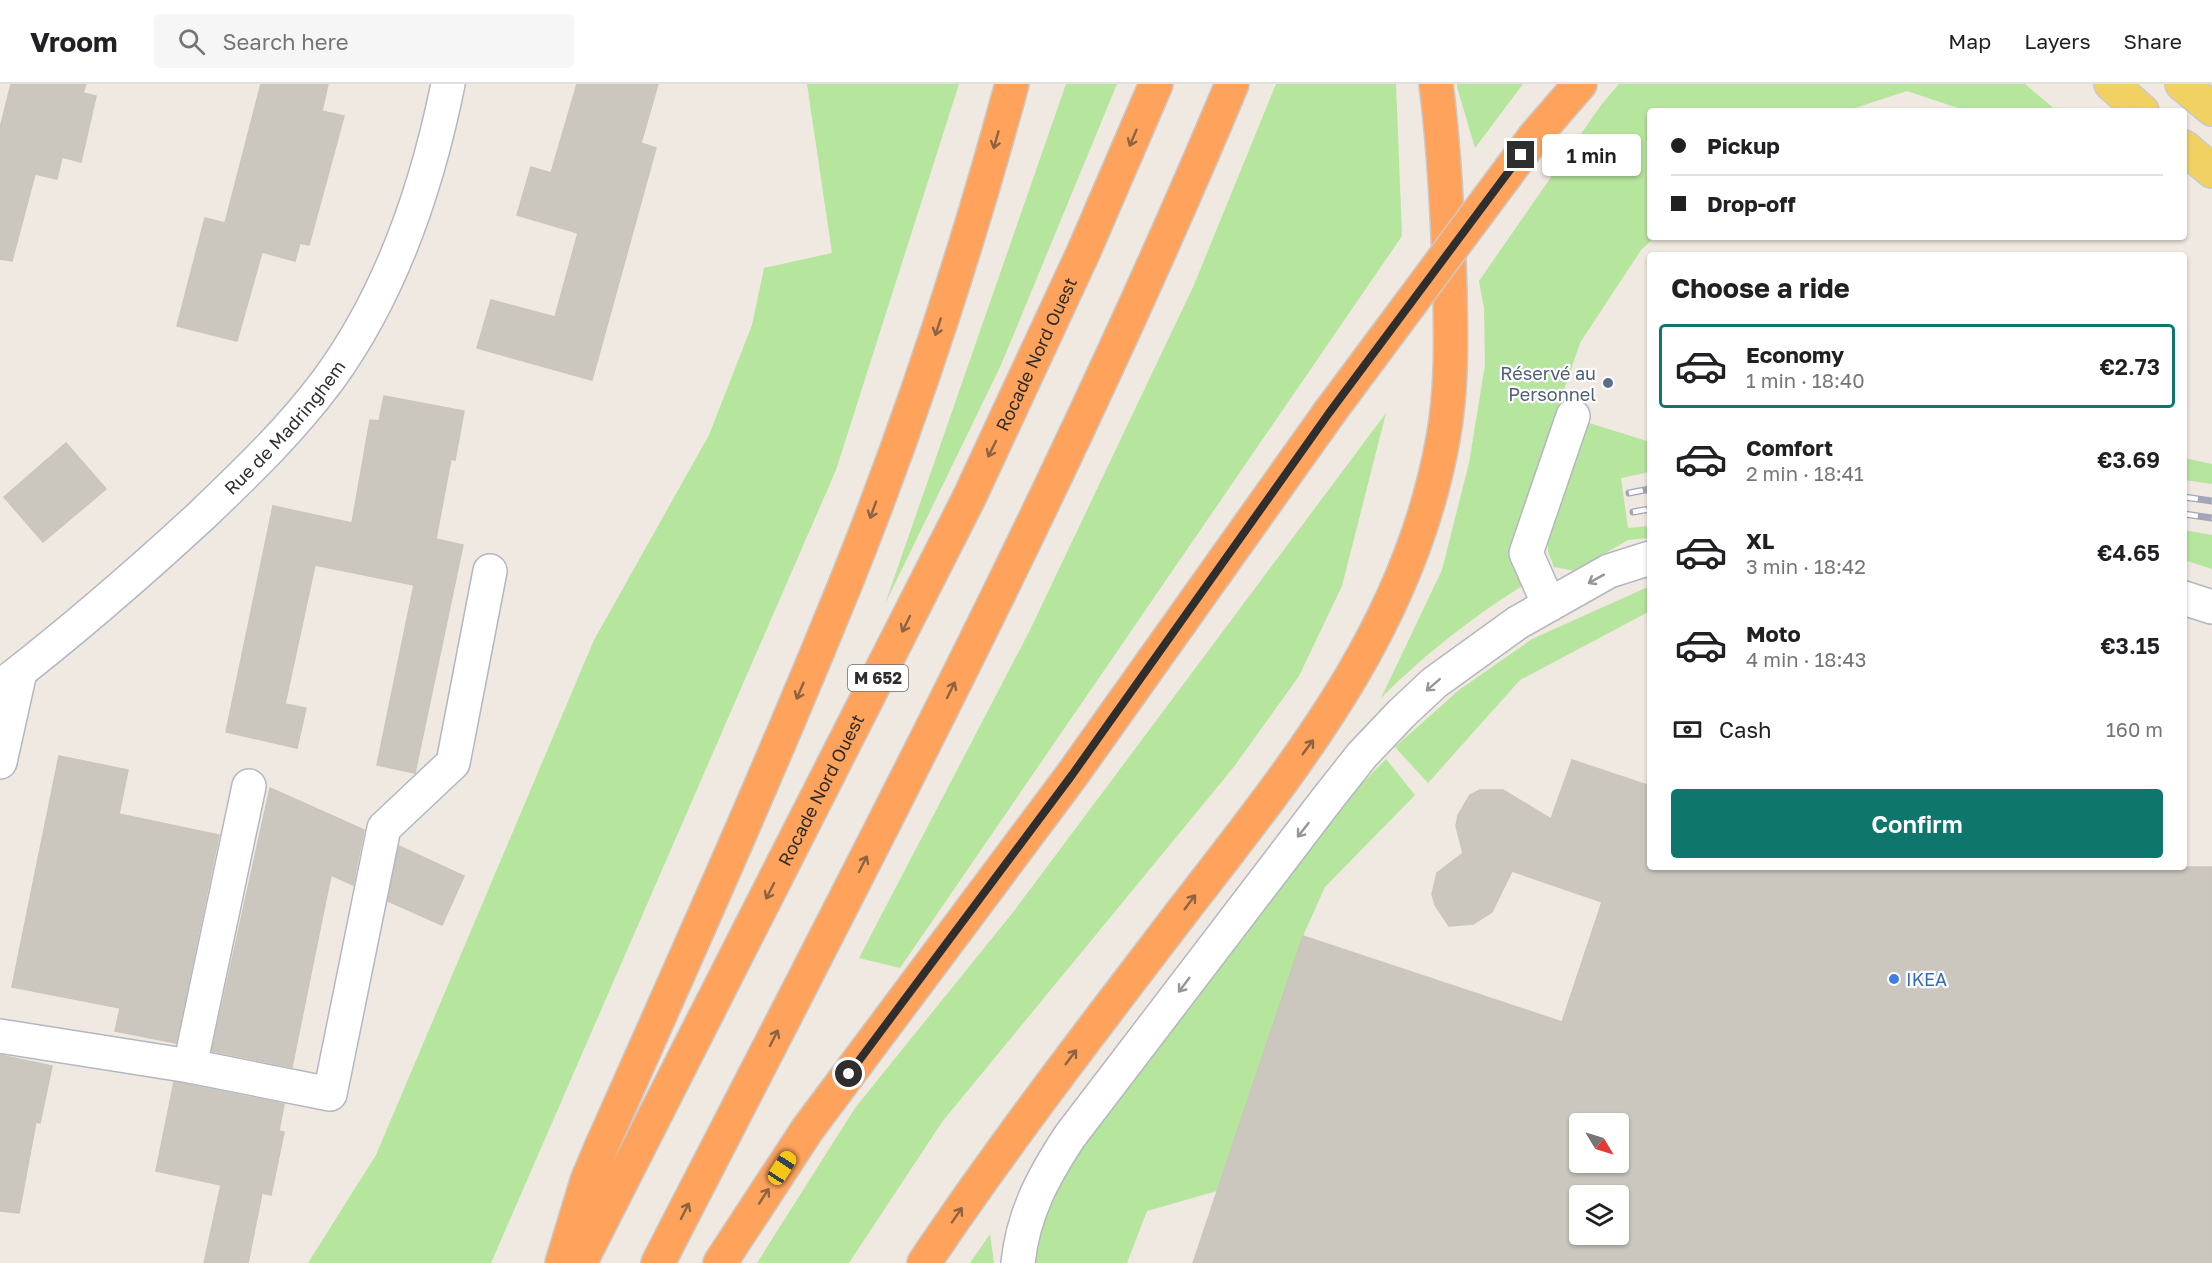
<!DOCTYPE html>
<meta charset="utf-8">
<style>
body{margin:0;font-family:"Golos Text",sans-serif;background:#f6f6f6;color:#202124;height:100vh;display:flex;flex-direction:column;font-size:22px;white-space:nowrap}
*{box-sizing:border-box;margin:0}
p{font-size:20px;color:#757577}
.icon{flex:none;width:33px;height:33px;fill:none;stroke:currentColor;stroke-width:2;stroke-linecap:round;stroke-linejoin:round}
.map{position:relative;flex:1;overflow:hidden}
.sheet{position:absolute;left:1647px;top:168px;width:540px;height:618px;display:flex;flex-direction:column;background:#fff;border-radius:6px;box-shadow:0 2px 4px #0004}
.sheet>*{flex:none}
.top-card{position:absolute;left:1647px;top:24px;width:540px;height:132px;border-radius:6px;box-shadow:0 2px 4px #0004;display:grid;align-content:center;height:132px;padding:0 24px;background:#fff}
.needle{width:39px;rotate:128deg}
.buttons{position:absolute;left:1569px;top:1029px;display:grid;gap:12px}
.buttons a{display:grid;place-items:center;width:60px;height:60px;border-radius:6px;background:#fff;box-shadow:0 2px 4px #0004;font-size:30px}
.end{position:absolute;width:27px;height:27px;margin:-14px;border:8px solid #2e2e2e;background:#fff;box-shadow:0 0 0 3px #fff}
.from{border-radius:50%}
.bubble{position:absolute;height:42px;border-radius:6px;background:#fff;box-shadow:0 2px 4px #0004;font-size:20px;font-weight:600;line-height:42px;text-align:center}
.car{position:absolute;width:18px;height:36px;margin:-18px -9px;border-radius:8px;box-shadow:0 0 4px 2px #0007;background:linear-gradient(#f5c518 24%,#345 0 40%,#f5c518 0 76%,#345 0 86%,#f5c518 0)}
.top-card b{display:flex;align-items:center;gap:21px;height:57px;font-size:22px}
.top-card b+b{border-top:2px solid #e0e0e0}
.top-card i{width:15px;height:15px;background:#202124}
ul{padding:0;list-style:none}
li{display:flex;align-items:center;gap:18px;height:84px;margin:0 12px 9px;padding:0 12px;border:3px solid transparent;border-radius:6px}
li div{flex:1}
li b{display:block;font-size:22px}
li em{font-style:normal;font-weight:600}
li.active{border-color:#0f766e}
li>.icon{width:54px;height:54px;stroke-width:1.5}
h2{padding:0 24px;font-size:27px;line-height:72px}
.pay{display:flex;align-items:center;gap:15px;height:66px;padding:0 24px;font-size:22px}
.pay p{margin-inline-start:auto}
.primary-button{display:flex;gap:12px;margin-top:auto;padding:12px 24px}
.primary-button a{flex:1;height:69px;border-radius:6px;background:#0f766e;color:#fff;font-size:24px;font-weight:600;line-height:69px;text-align:center}
header{display:flex;align-items:center;gap:36px;box-sizing:border-box;height:84px;padding:0 30px;background:#fff;border-bottom:2px solid #e0e0e0}
header strong{font-size:28px}
nav{display:flex;gap:33px;margin-inline-start:auto;font-size:21px}
.search{width:420px;height:54px;background:#f6f6f6;display:flex;align-items:center;gap:15px;box-sizing:border-box;padding:0 21px;border-radius:6px;color:#757577;font-size:22px}
.map>svg:first-child{display:block}
.green{fill:#b6e59e}
.building{fill:#cbc7bf;stroke:#cbc5ba;stroke-width:1.5;fill-rule:evenodd}
.lines{fill:none;stroke-linecap:round;stroke-linejoin:round}
.minor-casing{stroke:#b4b7c1;stroke-width:36}
.major-casing{stroke:#c9c9c9;stroke-width:36}
.highway-casing{stroke:#c9c9c9;stroke-width:36}
.minor{stroke:#fff;stroke-width:33}
.major{stroke:#f2d163;stroke-width:33}
.highway{stroke:#ffa35c;stroke-width:33}
.rail-casing{stroke:#a3a6b8;stroke-width:7}
.rail{stroke:#fff;stroke-width:4.5;stroke-dasharray:14;stroke-linecap:butt}
.highway-bridge-casing{stroke:#c9c9c9;stroke-width:36;stroke-linecap:butt}
.highway-bridge{stroke:#ffa35c;stroke-width:33}
.oneway{stroke:#8c6343}
.oneway2{stroke:#969696}
.route{stroke:#2e2e2e;stroke-width:8}
.service-dot{fill:#5c6f8a;stroke:#fff;stroke-width:2}
.shop-dot{fill:#3f7fe0;stroke:#fff;stroke-width:2}
.labels{text-anchor:middle;dominant-baseline:central;stroke-width:4.5;stroke-linejoin:round;paint-order:stroke}
.shield{fill:#fff;stroke:#6d6d6d;stroke-width:1.5}
.shield-label{font-size:16px;font-weight:bold;fill:#2e2e2e}
.street-label{font-size:18px;fill:#2e2e2e;stroke:#fff}
.service-label{font-size:18px;fill:#4e5e75;stroke:#fff;text-anchor:end}
.shop-label{font-size:18px;fill:#366cbe;stroke:#fff;text-anchor:start}
</style>
<header>
<strong>Vroom</strong>
<div class="search"><svg class="icon" aria-label="search" viewBox="0 0 24 24"><circle cx="10" cy="10" r="6"/><path d="M15 15l6 6"/></svg>Search here</div>
<nav><a>Map</a><a>Layers</a><a>Share</a></nav>
</header>
<div class="map">
<svg width="2212" height="1179" viewBox="0 0 2212 1179">
<rect width="100%" height="100%" fill="#efe9e1"/>
<g class="green">
<path d="M 807,0 L 959,0 L 836,386 L 491,1179 L 308,1179 L 376,1071 L 594,556 L 709,351 L 752,241 L 764,184 L 832,169 Z"/>
<path d="M 1066,0 L 1117,0 L 1001,281 L 885,520 Z"/>
<path d="M 1276,0 L 1396,0 L 1402,152 L 900,884 L 859,874 L 1030,546 L 1194,201 Z"/>
<path d="M 1457,0 L 1523,0 L 1475,64 L 1457,3 Z"/>
<path d="M 1619,0 L 2025,0 L 2057,27 L 1967,27 L 1907,7 L 1846,27 L 1650,27 L 1650,153 L 1655,153 L 1641,166 L 1580,259 L 1508,471 L 1524,501 C 1472,533 1424,571 1381,614 L 1442,486 L 1469,379 L 1485,281 L 1484,224 L 1479,197 L 1601,21 Z"/>
<path d="M 1386,329 L 1342,502 L 1299,592 L 1233,684 L 942,1038 L 849,1179 L 757,1179 L 855,1024 L 1014,827 Z"/>
<path d="M 1589,339 L 1650,358 L 1650,388 L 1621,394 L 1628,444 L 1650,442 L 1650,454 L 1628,456 L 1575,487 L 1554,483 L 1548,468 L 1548,455 Z"/>
<path d="M 2184,374 L 2212,380 L 2212,400 L 2184,396 Z"/>
<path d="M 2184,446 L 2212,451 L 2212,485 L 2184,476 Z"/>
<path d="M 1650,502 L 1650,527 L 1520,596 L 1428,699 L 1395,663 L 1459,606 L 1532,555 Z"/>
<path d="M 1386,675 L 1415,711 L 1325,803 L 1303,852 L 1217,1107 L 1147,1127 L 1127,1179 L 1032,1179 L 1044,1123 L 1083,1060 L 1330,732 Z"/>
<path d="M 990,1150 L 994,1179 L 970,1179 Z"/>
</g>
<g class="building">
<path d="M 11,0 L 86,0 L 83,9 L 96,12 L 81,78 L 62,73 L 57,95 L 35,90 L 12,177 L 0,175 L 0,44 Z"/>
<path d="M 261,0 L 328,0 L 322,27 L 344,32 L 309,161 L 300,159 L 295,177 L 262,168 L 237,257 L 177,242 L 205,134 L 225,139 Z"/>
<path d="M 577,0 L 658,0 L 641,59 L 656,64 L 592,296 L 477,264 L 491,216 L 555,233 L 578,149 L 517,131 L 531,83 L 551,89 Z"/>
<path d="M 384,312 L 464,327 L 455,376 L 451,375 L 436,455 L 463,461 L 415,689 L 377,681 L 414,501 L 315,481 L 285,620 L 306,624 L 297,664 L 226,648 L 273,422 L 352,439 L 370,336 L 379,337 Z"/>
<path d="M 66,359 L 106,405 L 43,458 L 4,413 Z"/>
<path d="M 59,672 L 128,686 L 119,730 L 219,751 L 176,959 L 115,947 L 120,924 L 12,903 Z"/>
<path d="M 1572,676 L 1650,702 L 1650,783 L 2212,783 L 2212,1179 L 1193,1179 L 1303,852 L 1562,938 L 1602,818 L 1512,787 L 1492,828 L 1473,840 L 1449,842 L 1435,821 L 1432,810 L 1437,789 L 1463,769 L 1456,742 L 1458,731 L 1470,711 L 1480,706 L 1503,706 L 1551,735 ZM 1580,1040 L 1618,1040 L 1618,1078 L 1580,1078 ZM 1580,1112 L 1618,1112 L 1618,1150 L 1580,1150 Z"/>
<path d="M 270,704 L 364,746 L 353,801 L 331,791 L 292,983 L 212,967 Z"/>
<path d="M 399,762 L 464,792 L 442,841 L 388,817 Z"/>
<path d="M 0,971 L 52,982 L 40,1039 L 36,1038 L 19,1129 L 0,1127 Z"/>
<path d="M 174,998 L 284,1020 L 279,1047 L 284,1048 L 271,1111 L 262,1109 L 248,1179 L 204,1179 L 221,1101 L 156,1087 Z"/>
</g>
<g class="lines">
<g class="minor-casing">
<g id="minor">
<path d="M 2184,514 L 2212,523"/>
<path d="M 1549,521 L 1526,469 L 1573,332"/>
<path id="s1" d="M 0,603 C 70,549 136,492 201,432 C 246,389 290,347 328,296 C 391,210 427,104 448,0"/>
<path d="M 0,678 L 20,588"/>
<path d="M 0,952 L 190,982 L 330,1010 L 384,744 L 453,679 L 490,487"/>
<path d="M 190,982 L 249,702"/>
<path d="M 1018,1179 C 1023,1130 1043,1093 1070,1052 L 1328,714 L 1362,671 L 1401,630 L 1434,599 L 1517,539 L 1609,487 L 1650,474"/>
</g>
</g>
<g class="major-casing">
<g id="major">
<path d="M 2111,0 L 2142,27"/>
<path d="M 2182,0 L 2212,25"/>
<path d="M 2184,63 L 2212,87"/>
</g>
</g>
<g class="highway-casing">
<g id="highway">
<path d="M 1535,52 L 1580,0"/>
<path d="M 562,1179 L 587,1097 L 600,1066 C 685,875 771,684 849,491 C 913,331 967,166 1012,0"/>
<path id="s2" d="M 580,1179 L 969,414 L 1084,167 L 1156,0"/>
<path d="M 658,1179 C 858,790 1063,404 1232,0"/>
<path d="M 720,1179 L 807,1046 L 1072,691 L 1329,329"/>
<path d="M 924,1179 C 1004,1060 1092,946 1179,832 C 1293,684 1409,546 1443,355 C 1452,306 1451,257 1450,208 C 1448,138 1445,69 1436,0"/>
</g>
</g>
<use href="#minor" class="minor"/>
<use href="#major" class="major"/>
<use href="#highway" class="highway"/>
<g class="rail-casing">
<g id="rail">
<path d="M 1629,409 L 1650,405"/>
<path d="M 2184,413 L 2212,417"/>
<path d="M 1633,428 L 1650,425"/>
<path d="M 2184,430 L 2212,434"/>
</g>
</g>
<use href="#rail" class="rail"/>
<g class="highway-bridge-casing">
<path id="highway-bridge" d="M 1329,329 L 1535,52"/>
</g>
<use href="#highway-bridge" class="highway-bridge"/>
</g>
<defs><path id="oneway-shaft" d="M-6 0H5M1.5-3L5.5 0L1.5 3" fill="none" stroke-width="1.6" stroke-linecap="round" stroke-linejoin="round" transform="scale(1.5)"/></defs>
<g class="oneway">
<use href="#oneway-shaft" transform="translate(1133 54) rotate(113)"/>
<use href="#oneway-shaft" transform="translate(996 56) rotate(106)"/>
<use href="#oneway-shaft" transform="translate(938 243) rotate(108)"/>
<use href="#oneway-shaft" transform="translate(992 365) rotate(116)"/>
<use href="#oneway-shaft" transform="translate(873 426) rotate(110)"/>
<use href="#oneway-shaft" transform="translate(906 540) rotate(116)"/>
<use href="#oneway-shaft" transform="translate(951 606) rotate(-64)"/>
<use href="#oneway-shaft" transform="translate(800 607) rotate(113)"/>
<use href="#oneway-shaft" transform="translate(1308 663) rotate(-53)"/>
<use href="#oneway-shaft" transform="translate(863 780) rotate(-63)"/>
<use href="#oneway-shaft" transform="translate(770 807) rotate(117)"/>
<use href="#oneway-shaft" transform="translate(1190 818) rotate(-53)"/>
<use href="#oneway-shaft" transform="translate(774 954) rotate(-63)"/>
<use href="#oneway-shaft" transform="translate(1071 973) rotate(-53)"/>
<use href="#oneway-shaft" transform="translate(764 1112) rotate(-57)"/>
<use href="#oneway-shaft" transform="translate(685 1127) rotate(-63)"/>
<use href="#oneway-shaft" transform="translate(957 1131) rotate(-55)"/>
</g>
<g class="oneway2">
<use href="#oneway-shaft" transform="translate(1596 495) rotate(151)"/>
<use href="#oneway-shaft" transform="translate(1433 601) rotate(139)"/>
<use href="#oneway-shaft" transform="translate(1303 746) rotate(128)"/>
<use href="#oneway-shaft" transform="translate(1184 901) rotate(127)"/>
</g>
<g class="lines">
<path class="route" d="M 849,990 L 1072,691 L 1329,329 L 1521,71"/>
</g>
<circle class="service-dot" cx="1608" cy="299" r="6"/>
<circle class="shop-dot" cx="1894" cy="895" r="6"/>
<g class="labels">
<rect class="shield" x="848" y="581" width="60" height="26" rx="4.5"/>
<g class="shield-label">
<text x="878" y="594">M 652</text>
</g>
<g class="street-label">
<text stroke="none"><textPath href="#s2" startOffset="1017">Rocade Nord Ouest</textPath></text>
<text stroke="none"><textPath href="#s1" startOffset="386">Rue de Madringhem</textPath></text>
<text stroke="none"><textPath href="#s2" startOffset="531">Rocade Nord Ouest</textPath></text>
</g>
<g class="service-label">
<text x="1596" y="289">Réservé au<tspan x="1596" dy="21">Personnel</tspan></text>
</g>
<g class="shop-label">
<text x="1906" y="895">IKEA</text>
</g>
</g>
</svg>
<div class="buttons">
<a><svg class="needle" viewBox="-14 -14 28 28"><path d="M0-13l5 13h-10z" fill="#e53935"/><path d="M0 13l5-13h-10z" fill="#757577"/></svg></a>
<a><svg class="icon" aria-label="layers" viewBox="0 0 24 24"><path d="M12 4l9 5-9 5-9-5zM3 14l9 5 9-5"/></svg></a>
</div>
<i class="end from" style="left:849px;top:990px"></i>
<i class="end" style="left:1521px;top:71px"></i>
<div class="bubble" style="left:1542px;top:50px;width:99px">1 min</div>
<i class="car" style="left:782px;top:1084px;rotate:33deg"></i>
<div class="top-card">
<b><i class="from"></i>Pickup</b>
<b><i></i>Drop-off</b>
</div>
<section class="sheet">
<h2>Choose a ride</h2>
<ul>
<li class="active"><svg class="icon" aria-label="car" viewBox="0 0 24 24"><path d="M5 17H2v-5l4-1 3-4h7l3 4 3 1v5h-3M9 17h6M6 11h13"/><circle cx="7" cy="17" r="2"/><circle cx="17" cy="17" r="2"/></svg><div><b>Economy</b><p>1 min · 18:40</p></div><em>€2.73</em></li>
<li><svg class="icon" aria-label="car" viewBox="0 0 24 24"><path d="M5 17H2v-5l4-1 3-4h7l3 4 3 1v5h-3M9 17h6M6 11h13"/><circle cx="7" cy="17" r="2"/><circle cx="17" cy="17" r="2"/></svg><div><b>Comfort</b><p>2 min · 18:41</p></div><em>€3.69</em></li>
<li><svg class="icon" aria-label="car" viewBox="0 0 24 24"><path d="M5 17H2v-5l4-1 3-4h7l3 4 3 1v5h-3M9 17h6M6 11h13"/><circle cx="7" cy="17" r="2"/><circle cx="17" cy="17" r="2"/></svg><div><b>XL</b><p>3 min · 18:42</p></div><em>€4.65</em></li>
<li><svg class="icon" aria-label="car" viewBox="0 0 24 24"><path d="M5 17H2v-5l4-1 3-4h7l3 4 3 1v5h-3M9 17h6M6 11h13"/><circle cx="7" cy="17" r="2"/><circle cx="17" cy="17" r="2"/></svg><div><b>Moto</b><p>4 min · 18:43</p></div><em>€3.15</em></li>
</ul>
<div class="pay"><svg class="icon" aria-label="cash" viewBox="0 0 24 24"><path d="M3 7h18v10H3z"/><circle cx="12" cy="12" r="2"/></svg>Cash<p>160 m</p></div>
<div class="primary-button"><a>Confirm</a></div>
</section>
</div>
